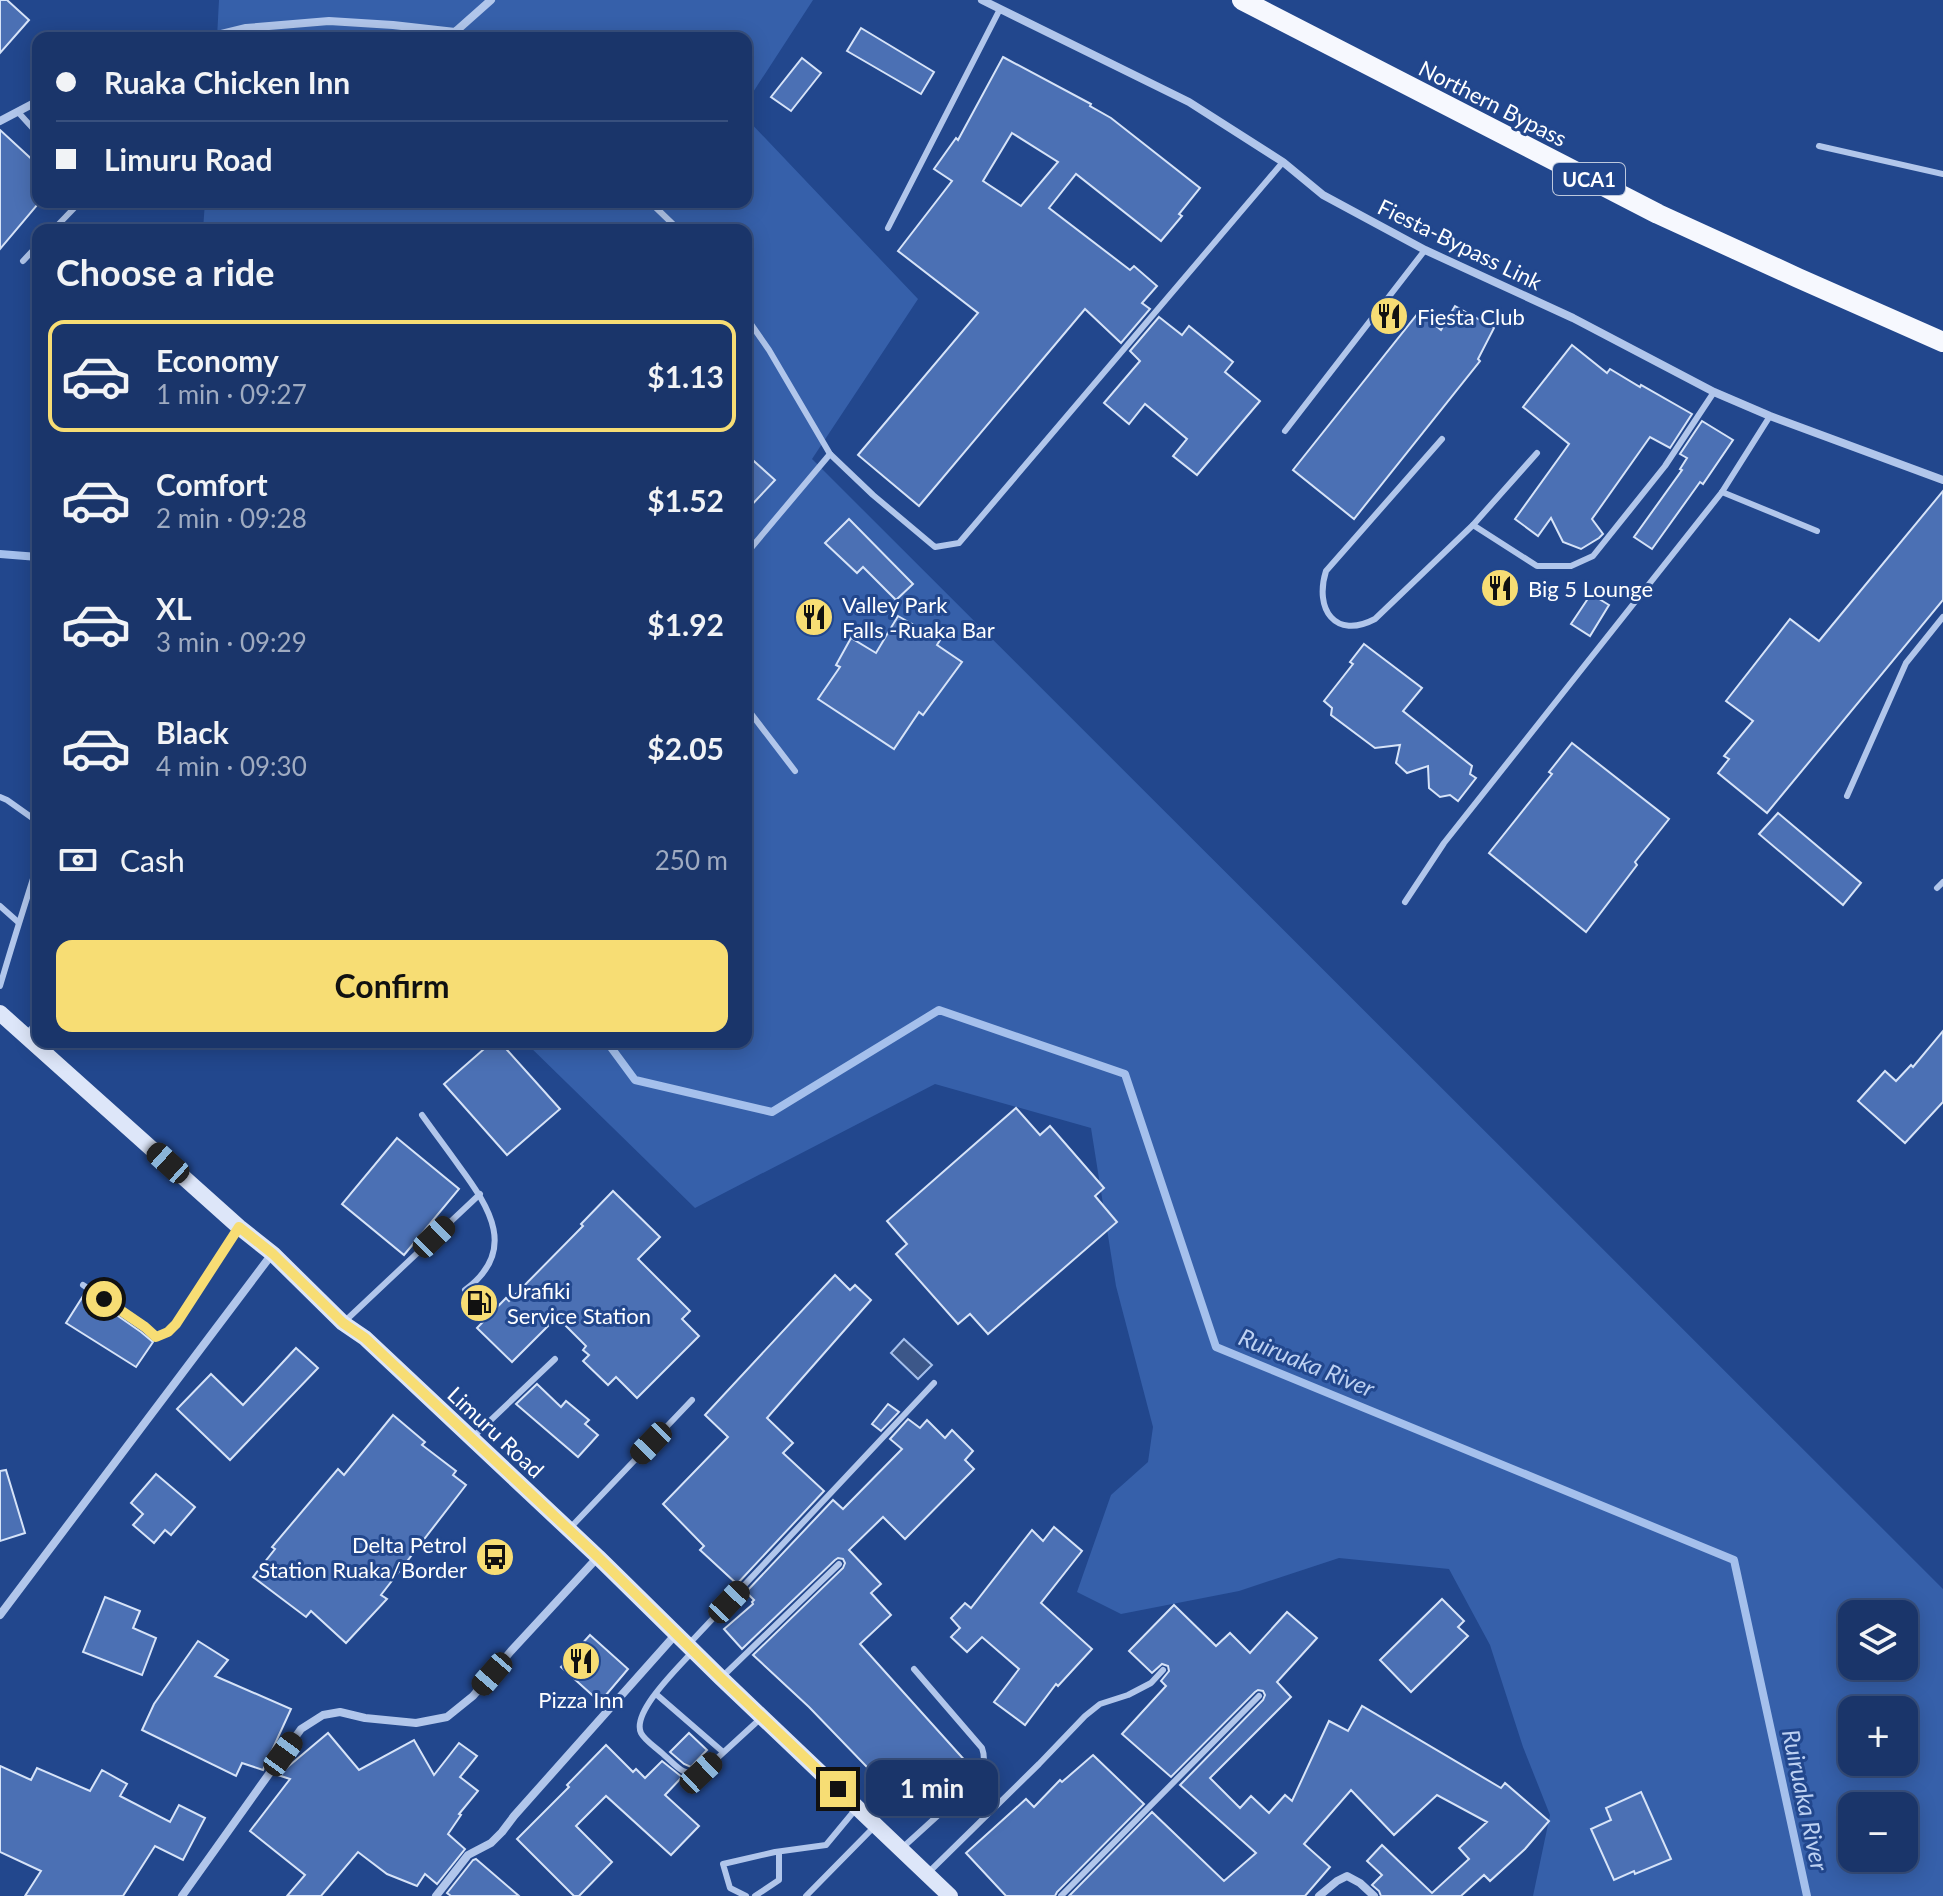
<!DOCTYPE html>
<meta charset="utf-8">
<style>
body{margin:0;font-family:Lato,sans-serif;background:#274072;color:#f1f3f6;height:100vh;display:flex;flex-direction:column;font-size:30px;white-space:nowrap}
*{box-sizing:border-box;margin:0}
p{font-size:26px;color:#9fabc1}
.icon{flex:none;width:44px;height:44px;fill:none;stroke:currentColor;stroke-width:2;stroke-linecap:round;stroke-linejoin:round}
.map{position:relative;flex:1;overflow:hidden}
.panel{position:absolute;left:32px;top:224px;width:720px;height:824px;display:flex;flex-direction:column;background:#1a356a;border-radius:16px;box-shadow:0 4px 20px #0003,0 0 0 2px #38507e}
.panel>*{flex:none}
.hud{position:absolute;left:32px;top:32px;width:720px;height:176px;border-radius:16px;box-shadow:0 4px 20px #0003,0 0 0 2px #38507e;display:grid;align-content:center;height:176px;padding:0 24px;background:#1a356a}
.buttons{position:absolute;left:1838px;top:1600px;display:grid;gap:16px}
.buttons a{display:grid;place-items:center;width:80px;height:80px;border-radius:16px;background:#1a356a;box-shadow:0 4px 20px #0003,0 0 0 2px #38507e;font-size:40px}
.end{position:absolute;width:36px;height:36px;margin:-18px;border:10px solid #f7dd74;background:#111;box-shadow:0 0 0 4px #111}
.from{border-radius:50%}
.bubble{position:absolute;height:56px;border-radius:16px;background:#1a356a;box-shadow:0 4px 20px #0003,0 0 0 2px #38507e;font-size:26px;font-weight:700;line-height:56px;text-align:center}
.car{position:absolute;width:24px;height:48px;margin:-24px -12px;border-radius:10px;box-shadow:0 0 6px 2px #0007;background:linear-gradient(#222 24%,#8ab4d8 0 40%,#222 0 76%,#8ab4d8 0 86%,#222 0)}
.hud b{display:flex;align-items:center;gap:28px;height:76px;font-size:30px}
.hud b+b{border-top:2px solid #38507e}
.hud i{width:20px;height:20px;background:#f1f3f6}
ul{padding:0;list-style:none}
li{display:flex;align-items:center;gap:24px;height:112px;margin:0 16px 12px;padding:0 8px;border:4px solid transparent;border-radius:16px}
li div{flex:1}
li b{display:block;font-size:30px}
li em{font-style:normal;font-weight:700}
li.active{border-color:#f7dd74}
li>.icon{width:72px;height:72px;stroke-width:1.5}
h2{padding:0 24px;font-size:36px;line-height:96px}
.pay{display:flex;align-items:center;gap:20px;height:88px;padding:0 24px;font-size:30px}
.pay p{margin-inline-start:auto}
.cta{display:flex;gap:16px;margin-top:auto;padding:16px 24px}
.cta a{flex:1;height:92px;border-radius:16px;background:#f7dd74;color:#111;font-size:32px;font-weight:700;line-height:92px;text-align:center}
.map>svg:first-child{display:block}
.green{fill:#3660aa;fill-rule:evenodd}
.water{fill:#3c5789;stroke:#a5c0ec;stroke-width:2}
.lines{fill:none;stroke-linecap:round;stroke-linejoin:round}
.stream{stroke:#a5c0ec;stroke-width:8}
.building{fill:#4b70b4;stroke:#d6e3f8;stroke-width:2;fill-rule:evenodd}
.lane{stroke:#b1c6eb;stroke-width:6}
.street{stroke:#b1c6eb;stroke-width:8}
.secondary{stroke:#dde6f9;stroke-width:16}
.primary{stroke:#f6f8fe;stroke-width:20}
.route{stroke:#f7dd74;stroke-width:10}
.labels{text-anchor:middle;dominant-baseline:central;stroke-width:6;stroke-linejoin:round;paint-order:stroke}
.shield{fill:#22478d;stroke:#bdc8dd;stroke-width:2}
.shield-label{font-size:20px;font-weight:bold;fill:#fff}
.street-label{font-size:22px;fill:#fff;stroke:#22478d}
.poi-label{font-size:22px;fill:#fff;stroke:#22478d;text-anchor:start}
.water-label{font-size:24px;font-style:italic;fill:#bdd1f2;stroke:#22478d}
</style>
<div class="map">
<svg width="1943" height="1896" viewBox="0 0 1943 1896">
<rect width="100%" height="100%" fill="#22478d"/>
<g class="green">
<path d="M 219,0 L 813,0 L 746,103 L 746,38 L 217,38 Z"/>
<path d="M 746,118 L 918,299 L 812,459 L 1943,1589 L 1943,1896 L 1533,1896 L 1550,1815 L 1523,1747 L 1490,1645 L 1449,1569 L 1339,1558 L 1239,1591 L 1121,1614 L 1077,1592 L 1111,1495 L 1148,1462 L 1153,1427 L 1116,1286 L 1091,1128 L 935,1084 L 695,1208 L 525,1042 L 746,1042 L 746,230 L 203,230 L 205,202 L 746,202 ZM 1852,1614 L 1904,1614 L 1904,1666 L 1852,1666 ZM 1852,1710 L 1904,1710 L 1904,1762 L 1852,1762 ZM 1852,1806 L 1904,1806 L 1904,1858 L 1852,1858 Z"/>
</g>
<path class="water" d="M 904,1339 L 932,1365 L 918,1379 L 891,1353 Z"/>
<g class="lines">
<g class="stream">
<path d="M 0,554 L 38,557"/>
<path d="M 607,1042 L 635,1080 L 772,1112 L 939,1010 L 1125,1074 L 1216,1347 L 1734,1560 L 1807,1896"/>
</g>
</g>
<g class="building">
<path d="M 0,0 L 7,0 L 29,20 L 0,53 Z"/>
<path d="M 861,28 L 934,72 L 921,94 L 847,51 Z"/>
<path d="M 1003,57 L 1091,104 L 1090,106 L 1111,118 L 1200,188 L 1179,214 L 1182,216 L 1161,241 L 1076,174 L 1049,208 L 1130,270 L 1134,266 L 1157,286 L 1142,303 L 1150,309 L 1121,343 L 1085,309 L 919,506 L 858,455 L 978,313 L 898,251 L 952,181 L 934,169 L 956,138 L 958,140 ZM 1012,133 L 1058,162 L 1021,206 L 983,181 Z"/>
<path d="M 802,58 L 821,73 L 791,111 L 771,97 Z"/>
<path d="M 0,130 L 38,165 L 38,204 L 0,249 Z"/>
<path d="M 1455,306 L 1494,328 L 1478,359 L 1480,361 L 1354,519 L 1293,470 L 1419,312 L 1441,330 Z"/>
<path d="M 1159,317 L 1182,335 L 1189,326 L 1233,362 L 1225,372 L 1260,401 L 1197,475 L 1173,456 L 1187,439 L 1145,404 L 1129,424 L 1104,403 L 1140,361 L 1130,351 Z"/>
<path d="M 1572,345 L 1607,373 L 1610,369 L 1640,387 L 1641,385 L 1692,414 L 1670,448 L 1650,437 L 1592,519 L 1603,534 L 1599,538 L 1581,549 L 1563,542 L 1551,518 L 1538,536 L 1515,519 L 1569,444 L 1523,407 Z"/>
<path d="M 1702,421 L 1733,440 L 1703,484 L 1700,482 L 1652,549 L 1634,537 L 1682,470 L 1680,469 L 1687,458 L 1680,454 Z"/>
<path d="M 746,454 L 775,480 L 746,511 Z"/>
<path d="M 1943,491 L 1943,600 L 1767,813 L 1718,773 L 1729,759 L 1724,756 L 1753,721 L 1726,701 L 1790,619 L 1819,641 Z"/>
<path d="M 849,519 L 913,584 L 896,600 L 863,567 L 857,573 L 825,543 Z"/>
<path d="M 1591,594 L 1609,605 L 1590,636 L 1571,624 Z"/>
<path d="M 898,616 L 940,640 L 937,645 L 962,662 L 923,715 L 919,712 L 894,749 L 818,699 L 840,667 L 836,665 L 851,638 L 876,653 Z"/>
<path d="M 1364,644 L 1422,688 L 1403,711 L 1472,766 L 1470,774 L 1476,778 L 1458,801 L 1450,795 L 1440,797 L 1429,788 L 1428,766 L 1407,773 L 1396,763 L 1400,745 L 1375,748 L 1331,715 L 1332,708 L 1324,701 L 1353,664 L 1350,662 Z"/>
<path d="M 1572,743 L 1669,819 L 1635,862 L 1637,865 L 1586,932 L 1489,853 L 1552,774 L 1549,772 Z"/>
<path d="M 1778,813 L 1861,883 L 1843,905 L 1759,834 Z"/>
<path d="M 1943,1031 L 1943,1102 L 1905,1143 L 1858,1101 L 1885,1071 L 1896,1081 L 1911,1065 L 1913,1067 Z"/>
<path d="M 492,1042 L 500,1042 L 560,1109 L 507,1155 L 444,1084 Z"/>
<path d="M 1016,1108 L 1040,1135 L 1050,1126 L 1104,1188 L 1095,1196 L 1117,1222 L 988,1334 L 970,1314 L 958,1324 L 896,1254 L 907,1244 L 887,1221 Z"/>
<path d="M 397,1138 L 459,1189 L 404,1255 L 342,1204 Z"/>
<path d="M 613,1191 L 660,1237 L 638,1259 L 690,1311 L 682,1319 L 699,1336 L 637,1398 L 616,1377 L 608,1385 L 583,1361 L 589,1355 L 583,1350 L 586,1346 L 557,1317 L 512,1362 L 477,1328 L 506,1298 L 509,1301 L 583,1226 L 581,1224 Z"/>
<path d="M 835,1275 L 850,1290 L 855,1285 L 871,1300 L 767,1418 L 793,1443 L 783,1453 L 824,1491 L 737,1584 L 700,1550 L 704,1546 L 663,1504 L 728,1437 L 705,1415 Z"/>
<path d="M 85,1293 L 141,1332 L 153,1342 L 136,1367 L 66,1323 Z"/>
<path d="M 296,1348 L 318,1368 L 230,1460 L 177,1409 L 211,1374 L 243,1405 Z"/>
<path d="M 537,1384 L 561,1407 L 566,1401 L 589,1420 L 585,1424 L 598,1435 L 578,1457 L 516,1404 Z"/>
<path d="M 888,1404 L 899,1412 L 881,1431 L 872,1424 Z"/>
<path d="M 393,1415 L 425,1442 L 422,1445 L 456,1471 L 453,1475 L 466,1485 L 381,1595 L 387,1599 L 346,1643 L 311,1611 L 306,1617 L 253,1577 L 275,1549 L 272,1547 L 338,1469 L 344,1475 Z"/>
<path d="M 908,1419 L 920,1428 L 927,1420 L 945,1438 L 952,1430 L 973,1451 L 965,1460 L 974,1469 L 905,1539 L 883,1517 L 849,1550 L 881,1584 L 871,1593 L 891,1615 L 860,1644 L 968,1764 L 934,1794 L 916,1775 L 894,1795 L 809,1707 L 753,1655 L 843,1568 L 845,1563 L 843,1559 L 838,1558 L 835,1560 L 742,1649 L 724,1629 L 753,1604 L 752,1602 L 754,1600 L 746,1592 L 833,1500 L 843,1509 L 902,1449 L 890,1439 Z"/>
<path d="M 6,1470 L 25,1533 L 0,1541 L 0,1471 Z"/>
<path d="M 156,1474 L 195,1507 L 171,1535 L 165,1530 L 154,1543 L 133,1525 L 143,1514 L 131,1503 Z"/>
<path d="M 1054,1527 L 1082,1551 L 1041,1603 L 1092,1649 L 1058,1686 L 1056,1684 L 1025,1725 L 994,1702 L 1019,1669 L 982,1637 L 967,1652 L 951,1637 L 960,1628 L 951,1618 L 965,1603 L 971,1608 L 1032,1530 L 1043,1541 Z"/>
<path d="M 105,1597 L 140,1611 L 133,1628 L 156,1638 L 142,1675 L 83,1652 Z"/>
<path d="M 1442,1599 L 1464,1621 L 1458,1627 L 1468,1636 L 1411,1692 L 1380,1660 Z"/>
<path d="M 1174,1605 L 1216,1646 L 1230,1633 L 1250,1653 L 1287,1612 L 1317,1638 L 1277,1682 L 1291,1697 L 1210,1778 L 1240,1808 L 1251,1796 L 1269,1813 L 1285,1795 L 1292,1801 L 1329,1721 L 1348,1731 L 1362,1706 L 1501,1788 L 1505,1783 L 1549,1821 L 1525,1849 L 1490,1881 L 1484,1875 L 1461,1896 L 1381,1896 L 1379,1891 L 1372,1885 L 1382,1875 L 1367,1861 L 1382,1845 L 1432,1893 L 1469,1859 L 1459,1848 L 1487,1822 L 1437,1795 L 1394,1835 L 1351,1790 L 1304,1844 L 1330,1867 L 1305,1896 L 1069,1896 L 1152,1812 L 1224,1881 L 1256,1853 L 1180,1785 L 1263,1700 L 1265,1695 L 1263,1691 L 1258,1690 L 1255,1692 L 1171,1777 L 1122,1734 L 1166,1686 L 1161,1681 L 1169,1671 L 1168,1666 L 1162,1664 L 1152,1673 L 1129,1651 Z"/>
<path d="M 590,1635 L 628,1669 L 600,1702 L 561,1667 Z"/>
<path d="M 198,1641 L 228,1660 L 215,1676 L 291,1709 L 263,1770 L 242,1763 L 236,1776 L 142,1730 L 154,1704 Z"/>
<path d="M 328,1733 L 359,1770 L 414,1740 L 434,1775 L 459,1743 L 477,1756 L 460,1777 L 478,1791 L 459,1814 L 461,1815 L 448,1834 L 465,1849 L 437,1884 L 425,1874 L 417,1886 L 387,1874 L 358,1852 L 321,1896 L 287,1896 L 305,1875 L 250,1831 L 290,1779 L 278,1775 Z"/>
<path d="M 689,1733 L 707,1750 L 691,1767 L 684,1764 L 670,1752 Z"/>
<path d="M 606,1745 L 633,1772 L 636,1769 L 645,1778 L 662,1761 L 682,1777 L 665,1795 L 699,1826 L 671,1855 L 606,1796 L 576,1826 L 612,1862 L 579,1896 L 574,1896 L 517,1839 L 569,1787 L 567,1785 Z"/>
<path d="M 1093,1755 L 1144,1804 L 1057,1892 L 1055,1896 L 1006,1896 L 966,1853 L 1026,1799 L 1034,1807 L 1060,1780 L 1062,1782 Z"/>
<path d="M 0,1766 L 31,1780 L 37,1768 L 90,1791 L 102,1770 L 127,1784 L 120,1796 L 170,1822 L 179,1805 L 205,1818 L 183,1860 L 155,1846 L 123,1896 L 25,1896 L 41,1871 L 0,1852 Z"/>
<path d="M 1641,1792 L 1671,1859 L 1635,1874 L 1634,1871 L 1614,1880 L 1591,1829 L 1611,1820 L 1606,1808 Z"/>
<path d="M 476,1859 L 519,1896 L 451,1896 L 447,1893 L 473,1860 Z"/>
</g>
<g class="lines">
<g class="lane">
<path d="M 455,32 L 463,38"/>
<path d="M 18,112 L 38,134"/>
<path d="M 1819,146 L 1943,174"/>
<path d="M 650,202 L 679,230"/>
<path d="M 888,228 L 1000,9"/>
<path d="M 53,230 L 80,202"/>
<path d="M 23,261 L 38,245"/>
<path d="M 746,317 L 769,350 L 830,454 L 873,495 L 935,547 L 959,543 L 1283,162"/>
<path d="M 1285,431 L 1425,250"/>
<path d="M 1442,439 L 1326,571 C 1314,609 1335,640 1375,619 L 1473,525 L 1537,453"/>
<path d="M 1722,492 L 1817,531"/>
<path d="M 1473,525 L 1537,566 L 1571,566 L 1593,556 L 1665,466 L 1714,392"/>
<path d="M 746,554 L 830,454"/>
<path d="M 746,707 L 795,771"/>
<path d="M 1847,796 L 1906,663 L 1943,617"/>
<path d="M 0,797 L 7,800 L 38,822"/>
<path d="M 1937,888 L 1943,882"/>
<path d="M 1405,902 L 1444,843 L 1722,492 L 1770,416"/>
<path d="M 0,906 L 18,922"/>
<path d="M 0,986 C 12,945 25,904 38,863"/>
<path d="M 25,1035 L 38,1022"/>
<path d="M 422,1115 C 434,1132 447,1149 459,1166 C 490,1208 518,1251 465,1290"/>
<path d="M 83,1285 L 145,1327 L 156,1337 L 168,1332 L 176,1324 L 239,1227"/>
<path d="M 343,1323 L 480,1194"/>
<path d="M 473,1437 L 555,1359"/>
<path d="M 571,1527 L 692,1400"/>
<path d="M 688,1645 L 934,1383"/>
<path d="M 693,1651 C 680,1666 631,1712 641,1733 C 645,1741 657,1748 664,1755 C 677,1766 682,1776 701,1773 L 760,1719"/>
<path d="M 723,1676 L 839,1564"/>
<path d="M 656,1694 L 723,1752"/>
<path d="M 901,1849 L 978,1779 C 983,1768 986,1759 982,1748 L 914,1669"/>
<path d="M 929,1872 L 1039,1764 L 1085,1716 L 1100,1704 L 1128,1695 L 1151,1683 L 1163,1670"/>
<path d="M 746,1896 L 730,1888 L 723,1864 L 775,1852 L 826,1845 L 855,1810"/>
<path d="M 755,1896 L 779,1880 L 779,1852"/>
<path d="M 806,1896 L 873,1828"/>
<path d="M 1061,1896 L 1259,1696"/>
</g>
<g class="street">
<path d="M 982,0 L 1189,102 L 1283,162 L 1323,195 L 1425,250 L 1573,318 L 1714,392 L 1770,416 L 1943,480"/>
<path d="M 205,38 L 246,28 L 329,21 L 393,25 L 455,32 L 491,0"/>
<path d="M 0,121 L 38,101"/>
<path d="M 0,1615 L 272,1254"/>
<path d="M 182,1896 L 301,1729 L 323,1715 L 340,1712 L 365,1718 L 416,1723 L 447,1717 L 473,1696 L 511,1651 L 598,1557"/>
<path d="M 436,1896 L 468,1855 L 491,1843 L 502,1832 L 514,1816 L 676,1634"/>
<path d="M 1319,1896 L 1337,1881 L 1347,1876 L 1360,1883 L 1374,1896"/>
</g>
<path class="secondary" d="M 0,1013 L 239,1227 L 273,1254 L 343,1323 L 365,1338 L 598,1557 L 721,1678 L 950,1896"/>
<path class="primary" d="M 1242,0 L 1658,214 L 1798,278 L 1943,342"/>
</g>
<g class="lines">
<path class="route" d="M 104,1299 L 145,1327 L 156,1337 L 168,1332 L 176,1324 L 239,1227 L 273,1254 L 343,1323 L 365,1338 L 598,1557 L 721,1678 L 838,1789"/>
</g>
<defs>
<g id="restaurant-disc" transform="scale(2)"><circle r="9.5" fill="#f7dd74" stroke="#22478d"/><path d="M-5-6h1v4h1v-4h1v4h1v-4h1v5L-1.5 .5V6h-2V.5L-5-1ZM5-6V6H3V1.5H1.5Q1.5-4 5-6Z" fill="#111"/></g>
<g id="fuel-disc" transform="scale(2)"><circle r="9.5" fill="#f7dd74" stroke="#22478d"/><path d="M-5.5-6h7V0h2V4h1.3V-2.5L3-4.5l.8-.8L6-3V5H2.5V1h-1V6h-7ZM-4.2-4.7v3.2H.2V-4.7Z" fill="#111"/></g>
<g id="bus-disc" transform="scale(2)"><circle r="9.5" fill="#f7dd74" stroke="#22478d"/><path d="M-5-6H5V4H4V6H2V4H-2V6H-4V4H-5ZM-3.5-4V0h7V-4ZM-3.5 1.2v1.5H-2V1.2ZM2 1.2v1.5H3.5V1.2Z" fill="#111"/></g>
</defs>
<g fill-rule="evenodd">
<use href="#restaurant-disc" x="1389" y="316"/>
<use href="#restaurant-disc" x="1500" y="588"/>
<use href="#restaurant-disc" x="814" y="617"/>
<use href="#fuel-disc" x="479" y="1303"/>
<use href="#bus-disc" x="495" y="1557"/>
<use href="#restaurant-disc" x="581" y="1661"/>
</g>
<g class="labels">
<rect class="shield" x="1553" y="163" width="72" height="32" rx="6"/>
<g class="shield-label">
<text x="1589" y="179">UCA1</text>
</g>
<g class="street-label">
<text transform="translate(1493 103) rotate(27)">Northern Bypass</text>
<text transform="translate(1460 244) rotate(26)">Fiesta-Bypass Link</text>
<text transform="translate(496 1432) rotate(43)">Limuru Road</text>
</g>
<g class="poi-label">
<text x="1417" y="316">Fiesta Club</text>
<text x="1528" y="588">Big 5 Lounge</text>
<text x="842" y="604">Valley Park<tspan x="842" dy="25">Falls -Ruaka Bar</tspan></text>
<text x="507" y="1290">Urafiki<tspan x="507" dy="25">Service Station</tspan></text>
<text x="467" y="1544" text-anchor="end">Delta Petrol<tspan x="467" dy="25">Station Ruaka/Border</tspan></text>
<text x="581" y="1699" text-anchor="middle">Pizza Inn</text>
</g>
<g class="water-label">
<text transform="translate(1307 1362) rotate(22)">Ruiruaka River</text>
<text transform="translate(1806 1800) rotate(78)">Ruiruaka River</text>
</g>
</g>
</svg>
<div class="buttons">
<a><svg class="icon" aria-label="layers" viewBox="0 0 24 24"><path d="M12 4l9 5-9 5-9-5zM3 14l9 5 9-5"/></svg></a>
<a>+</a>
<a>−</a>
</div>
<i class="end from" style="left:104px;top:1299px"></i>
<i class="end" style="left:838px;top:1789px"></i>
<div class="bubble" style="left:866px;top:1760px;width:132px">1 min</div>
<i class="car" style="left:168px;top:1163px;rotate:312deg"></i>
<i class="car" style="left:434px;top:1237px;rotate:46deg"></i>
<i class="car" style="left:651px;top:1443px;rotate:224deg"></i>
<i class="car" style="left:729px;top:1602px;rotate:43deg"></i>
<i class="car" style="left:492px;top:1674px;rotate:221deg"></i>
<i class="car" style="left:283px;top:1754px;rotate:36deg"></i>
<i class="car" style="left:701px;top:1773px;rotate:47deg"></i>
<div class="hud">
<b><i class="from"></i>Ruaka Chicken Inn</b>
<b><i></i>Limuru Road</b>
</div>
<section class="panel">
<h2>Choose a ride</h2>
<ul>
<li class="active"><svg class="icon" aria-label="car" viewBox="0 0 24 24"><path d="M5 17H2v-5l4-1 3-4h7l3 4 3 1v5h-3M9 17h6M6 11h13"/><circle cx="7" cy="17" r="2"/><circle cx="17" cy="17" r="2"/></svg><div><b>Economy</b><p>1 min · 09:27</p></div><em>$1.13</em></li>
<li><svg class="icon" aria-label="car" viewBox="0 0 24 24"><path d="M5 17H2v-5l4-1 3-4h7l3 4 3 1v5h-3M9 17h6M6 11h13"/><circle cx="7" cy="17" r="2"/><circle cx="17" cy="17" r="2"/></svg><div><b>Comfort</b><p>2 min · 09:28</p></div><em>$1.52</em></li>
<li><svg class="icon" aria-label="car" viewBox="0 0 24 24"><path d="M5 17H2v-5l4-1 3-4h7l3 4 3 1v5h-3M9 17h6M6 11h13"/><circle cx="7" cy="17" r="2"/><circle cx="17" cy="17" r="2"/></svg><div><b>XL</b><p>3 min · 09:29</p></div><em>$1.92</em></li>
<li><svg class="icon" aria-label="car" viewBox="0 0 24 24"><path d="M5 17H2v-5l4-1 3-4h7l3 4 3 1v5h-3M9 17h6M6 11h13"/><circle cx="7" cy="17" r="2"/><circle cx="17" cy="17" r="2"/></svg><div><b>Black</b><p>4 min · 09:30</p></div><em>$2.05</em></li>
</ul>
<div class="pay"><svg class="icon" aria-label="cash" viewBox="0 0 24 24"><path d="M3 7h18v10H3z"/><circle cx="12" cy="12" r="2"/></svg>Cash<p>250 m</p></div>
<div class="cta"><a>Confirm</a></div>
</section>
</div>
